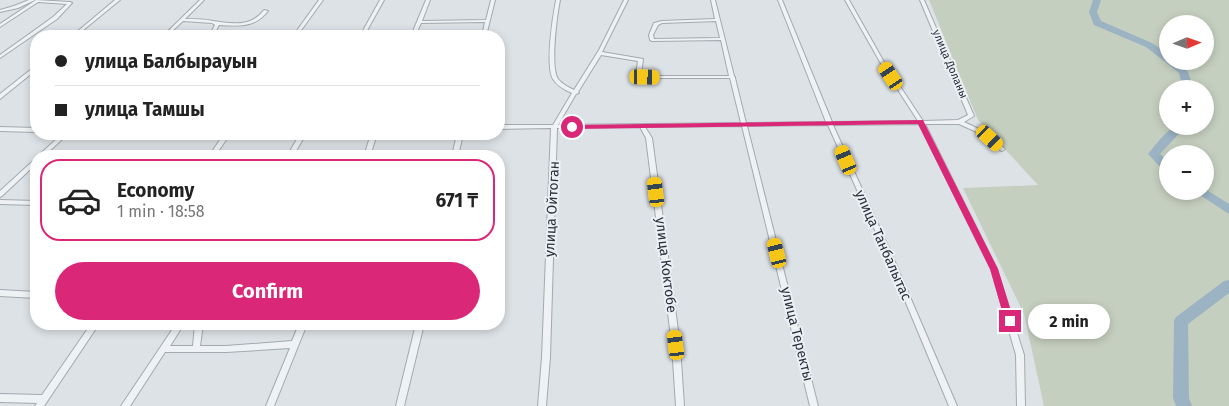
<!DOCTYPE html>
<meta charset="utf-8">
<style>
body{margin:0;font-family:"Fira Sans",sans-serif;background:#f6f6f6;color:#222;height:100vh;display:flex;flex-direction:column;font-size:19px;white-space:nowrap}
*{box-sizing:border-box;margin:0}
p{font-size:16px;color:#767676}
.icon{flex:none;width:28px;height:28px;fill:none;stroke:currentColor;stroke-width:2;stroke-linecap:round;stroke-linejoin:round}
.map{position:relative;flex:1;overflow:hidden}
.panel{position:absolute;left:30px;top:150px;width:475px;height:180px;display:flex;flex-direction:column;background:#fff;border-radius:20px;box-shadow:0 2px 8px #0003}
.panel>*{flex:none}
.hud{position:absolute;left:30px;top:30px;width:475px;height:110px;border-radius:20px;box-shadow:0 2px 8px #0003;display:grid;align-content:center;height:110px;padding:0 25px;background:#fff}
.needle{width:32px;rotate:88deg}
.fabs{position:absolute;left:1159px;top:15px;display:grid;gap:10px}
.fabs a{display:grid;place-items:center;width:55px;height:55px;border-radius:50%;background:#fff;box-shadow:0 2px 8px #0003;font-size:25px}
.end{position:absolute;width:22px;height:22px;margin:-11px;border:6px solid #db2777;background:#fff;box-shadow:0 0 0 2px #fff}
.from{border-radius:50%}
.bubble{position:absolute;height:35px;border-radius:18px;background:#fff;box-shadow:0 2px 8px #0003;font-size:16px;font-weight:700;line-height:35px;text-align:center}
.car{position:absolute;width:15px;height:30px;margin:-15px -8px;border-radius:6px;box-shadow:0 0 4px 1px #0007;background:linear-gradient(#f5c518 24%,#345 0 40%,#f5c518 0 76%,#345 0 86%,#f5c518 0)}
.hud b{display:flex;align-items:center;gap:18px;height:48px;font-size:19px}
.hud b+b{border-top:1px solid #e0e0e0}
.hud i{width:12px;height:12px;background:#222}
ul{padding:9px 0 0;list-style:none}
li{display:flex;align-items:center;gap:15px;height:82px;margin:0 10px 8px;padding:0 15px;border:2px solid transparent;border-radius:20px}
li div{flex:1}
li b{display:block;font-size:19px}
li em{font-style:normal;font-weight:700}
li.on{border-color:#db2777}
li>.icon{width:45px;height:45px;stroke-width:1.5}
.cta{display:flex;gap:10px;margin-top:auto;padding:10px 25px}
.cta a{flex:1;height:58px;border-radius:30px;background:#db2777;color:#fff;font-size:20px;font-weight:700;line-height:58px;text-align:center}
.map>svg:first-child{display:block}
.green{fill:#c5cfbf;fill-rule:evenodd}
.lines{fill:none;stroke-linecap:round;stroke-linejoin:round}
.river{fill:#9bb3c3;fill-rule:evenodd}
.street-casing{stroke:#a3a9af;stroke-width:2}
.street{fill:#eff2f4;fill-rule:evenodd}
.route{fill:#db2777}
.labels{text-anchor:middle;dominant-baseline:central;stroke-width:4;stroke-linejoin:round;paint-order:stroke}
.far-street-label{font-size:11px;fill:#28313b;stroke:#ecf0f4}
.street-label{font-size:14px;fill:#28313b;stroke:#ecf0f4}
</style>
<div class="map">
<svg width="1229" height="406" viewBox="0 0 1229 406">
<rect width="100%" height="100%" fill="#dde2e6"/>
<path class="green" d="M 929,0 L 1229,0 L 1229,406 L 1044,406 L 1024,314 L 963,188 L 1038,185 L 978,120 ZM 1168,24 L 1205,24 L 1205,61 L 1168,61 ZM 1168,89 L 1205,89 L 1205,126 L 1168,126 ZM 1168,154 L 1205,154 L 1205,191 L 1168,191 Z"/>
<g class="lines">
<g class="river">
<path d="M 1093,0 L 1101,0 L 1097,12 L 1101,21 L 1152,43 L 1168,54 L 1168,61 C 1187,61 1189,73 1193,89 L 1183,89 L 1179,73 L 1146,47 L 1094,25 L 1089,12 Z"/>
<path d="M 1174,126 L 1186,126 L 1160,154 L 1168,161 L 1168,172 L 1164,171 L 1148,154 L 1161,138 Z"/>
<path d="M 1205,189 L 1229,204 L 1229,214 L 1194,191 L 1205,191 Z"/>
<path d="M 1229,280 L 1229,293 L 1188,324 L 1189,398 L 1192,406 L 1176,406 L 1173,398 L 1174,321 L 1176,317 L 1224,281 Z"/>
</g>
<g class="street-casing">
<g id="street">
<path d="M 29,0 L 35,0 L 18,8 L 0,12 L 0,10 L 14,6 Z"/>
<path d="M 36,0 L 70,2 L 72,3 L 57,19 L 0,58 L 0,55 L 53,17 L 67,4 L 38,2 L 0,27 L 0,24 Z"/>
<path d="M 115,0 L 120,0 L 76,36 L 72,36 Z"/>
<path d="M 200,0 L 204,0 L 185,19 C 194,19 204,19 213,21 C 232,24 251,27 264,10 L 268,11 C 255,28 239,26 219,25 L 213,36 L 209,36 L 215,25 L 212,23 L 183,21 L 167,36 L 163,36 Z"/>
<path d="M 319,0 L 323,0 L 297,36 L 293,36 Z"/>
<path d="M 380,0 L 384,0 L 364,36 L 360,36 Z"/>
<path d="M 426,0 L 430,0 L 422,21 L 486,20 L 491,0 L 495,0 L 486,36 L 482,36 L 485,22 L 421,23 L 415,36 L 411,36 Z"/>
<path d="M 556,0 L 560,0 C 557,15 550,67 558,79 C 562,84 568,87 574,90 L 599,50 L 624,0 L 628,0 L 602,52 L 643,59 L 643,60 L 641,73 L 646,76 L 729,76 L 721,40 L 652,41 L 650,40 L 649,35 L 654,23 L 662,21 L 715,19 L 711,0 L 715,0 L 734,76 L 735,77 L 735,78 L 746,123 L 826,122 L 778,0 L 782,0 L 832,122 L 918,121 L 880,62 L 845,0 L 849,0 L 884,62 L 923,121 L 958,120 L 968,115 L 920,0 L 924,0 L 974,116 L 964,122 L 983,131 L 1005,149 L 1002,151 L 1000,150 L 979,133 L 959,124 L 925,124 L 997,269 L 1024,355 L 1025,406 L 1017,406 L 1016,355 L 991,269 L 919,124 L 833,125 L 892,255 L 957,406 L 949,406 L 886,255 L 828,125 L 747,126 L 818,406 L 810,406 L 742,126 L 645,127 L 652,138 L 680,345 L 684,406 L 676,406 L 672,345 L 646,138 L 640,127 L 557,128 L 550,357 L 546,406 L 538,406 L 542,357 L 551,128 L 499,129 L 499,125 L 553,125 L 572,93 C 565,90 557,86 553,79 C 545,66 553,16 556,0 ZM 716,21 L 720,38 L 654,39 L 653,35 L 658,25 L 662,23 ZM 601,55 L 638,61 L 636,74 L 645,78 L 730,78 L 741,123 L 558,125 L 576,94 L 579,93 L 578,92 Z"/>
<path d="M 34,67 L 36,67 L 36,70 L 0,99 L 0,94 Z"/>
<path d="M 0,127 L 36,128 L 36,132 L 0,131 Z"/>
<path d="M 62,134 L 68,134 L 44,156 L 38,156 Z"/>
<path d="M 224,134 L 230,134 L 215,156 L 209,156 Z"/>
<path d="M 300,134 L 306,134 L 293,156 L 287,156 Z"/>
<path d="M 371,134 L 377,134 L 370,156 L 364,156 Z"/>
<path d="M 457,134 L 463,134 L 458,156 L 452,156 Z"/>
<path d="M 36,159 L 36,164 L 2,196 L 0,197 L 0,191 L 34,160 Z"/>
<path d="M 0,200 L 36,201 L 36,205 L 0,204 Z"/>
<path d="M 0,290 L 36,292 L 36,298 L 0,296 Z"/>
<path d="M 91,324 L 99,324 L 44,406 L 35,406 L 37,403 L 0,402 L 0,394 L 42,395 Z"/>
<path d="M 176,324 L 184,324 L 170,346 L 193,346 L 195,324 L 203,324 L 200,346 L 226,346 L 292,341 L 299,324 L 307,324 L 274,406 L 266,406 L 290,348 L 226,352 L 165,352 L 130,406 L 121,406 Z"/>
<path d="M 416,324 L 424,324 L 404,406 L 396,406 Z"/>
</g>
</g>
<use href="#street" class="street"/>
</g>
<path class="route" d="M 923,120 L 998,269 L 1014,321 L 1013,323 L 1010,325 L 1005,321 L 990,269 L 918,124 L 572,129 L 568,127 L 572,125 Z"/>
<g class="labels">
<g class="far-street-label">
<text transform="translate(950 64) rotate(67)">улица Доланы</text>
</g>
<g class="street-label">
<text transform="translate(552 209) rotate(-87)">улица Ойтоган</text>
<text transform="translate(883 245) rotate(66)">улица Танбалытас</text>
<text transform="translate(666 265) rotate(83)">улица Коктобе</text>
<text transform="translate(797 334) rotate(76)">улица Теректы</text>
</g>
</g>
</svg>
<div class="fabs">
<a><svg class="needle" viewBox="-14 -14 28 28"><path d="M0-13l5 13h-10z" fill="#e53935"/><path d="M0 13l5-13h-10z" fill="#767676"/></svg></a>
<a>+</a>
<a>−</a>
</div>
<i class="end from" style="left:572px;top:127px"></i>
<i class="end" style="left:1010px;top:321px"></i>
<div class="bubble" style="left:1028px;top:304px;width:82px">2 min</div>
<i class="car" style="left:891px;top:76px;rotate:326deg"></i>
<i class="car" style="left:645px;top:77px;rotate:91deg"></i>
<i class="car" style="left:990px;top:138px;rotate:133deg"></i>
<i class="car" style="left:846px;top:160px;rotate:337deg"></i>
<i class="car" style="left:656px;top:192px;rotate:353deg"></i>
<i class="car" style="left:777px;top:253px;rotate:346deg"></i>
<i class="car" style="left:676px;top:345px;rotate:353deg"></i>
<div class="hud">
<b><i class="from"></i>улица Балбырауын</b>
<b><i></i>улица Тамшы</b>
</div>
<section class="panel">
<ul>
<li class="on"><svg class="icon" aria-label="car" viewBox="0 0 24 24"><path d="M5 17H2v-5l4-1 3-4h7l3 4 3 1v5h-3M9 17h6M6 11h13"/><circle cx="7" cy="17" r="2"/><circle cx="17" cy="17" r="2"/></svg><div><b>Economy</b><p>1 min · 18:58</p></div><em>671 ₸</em></li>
</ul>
<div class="cta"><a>Confirm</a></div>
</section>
</div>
